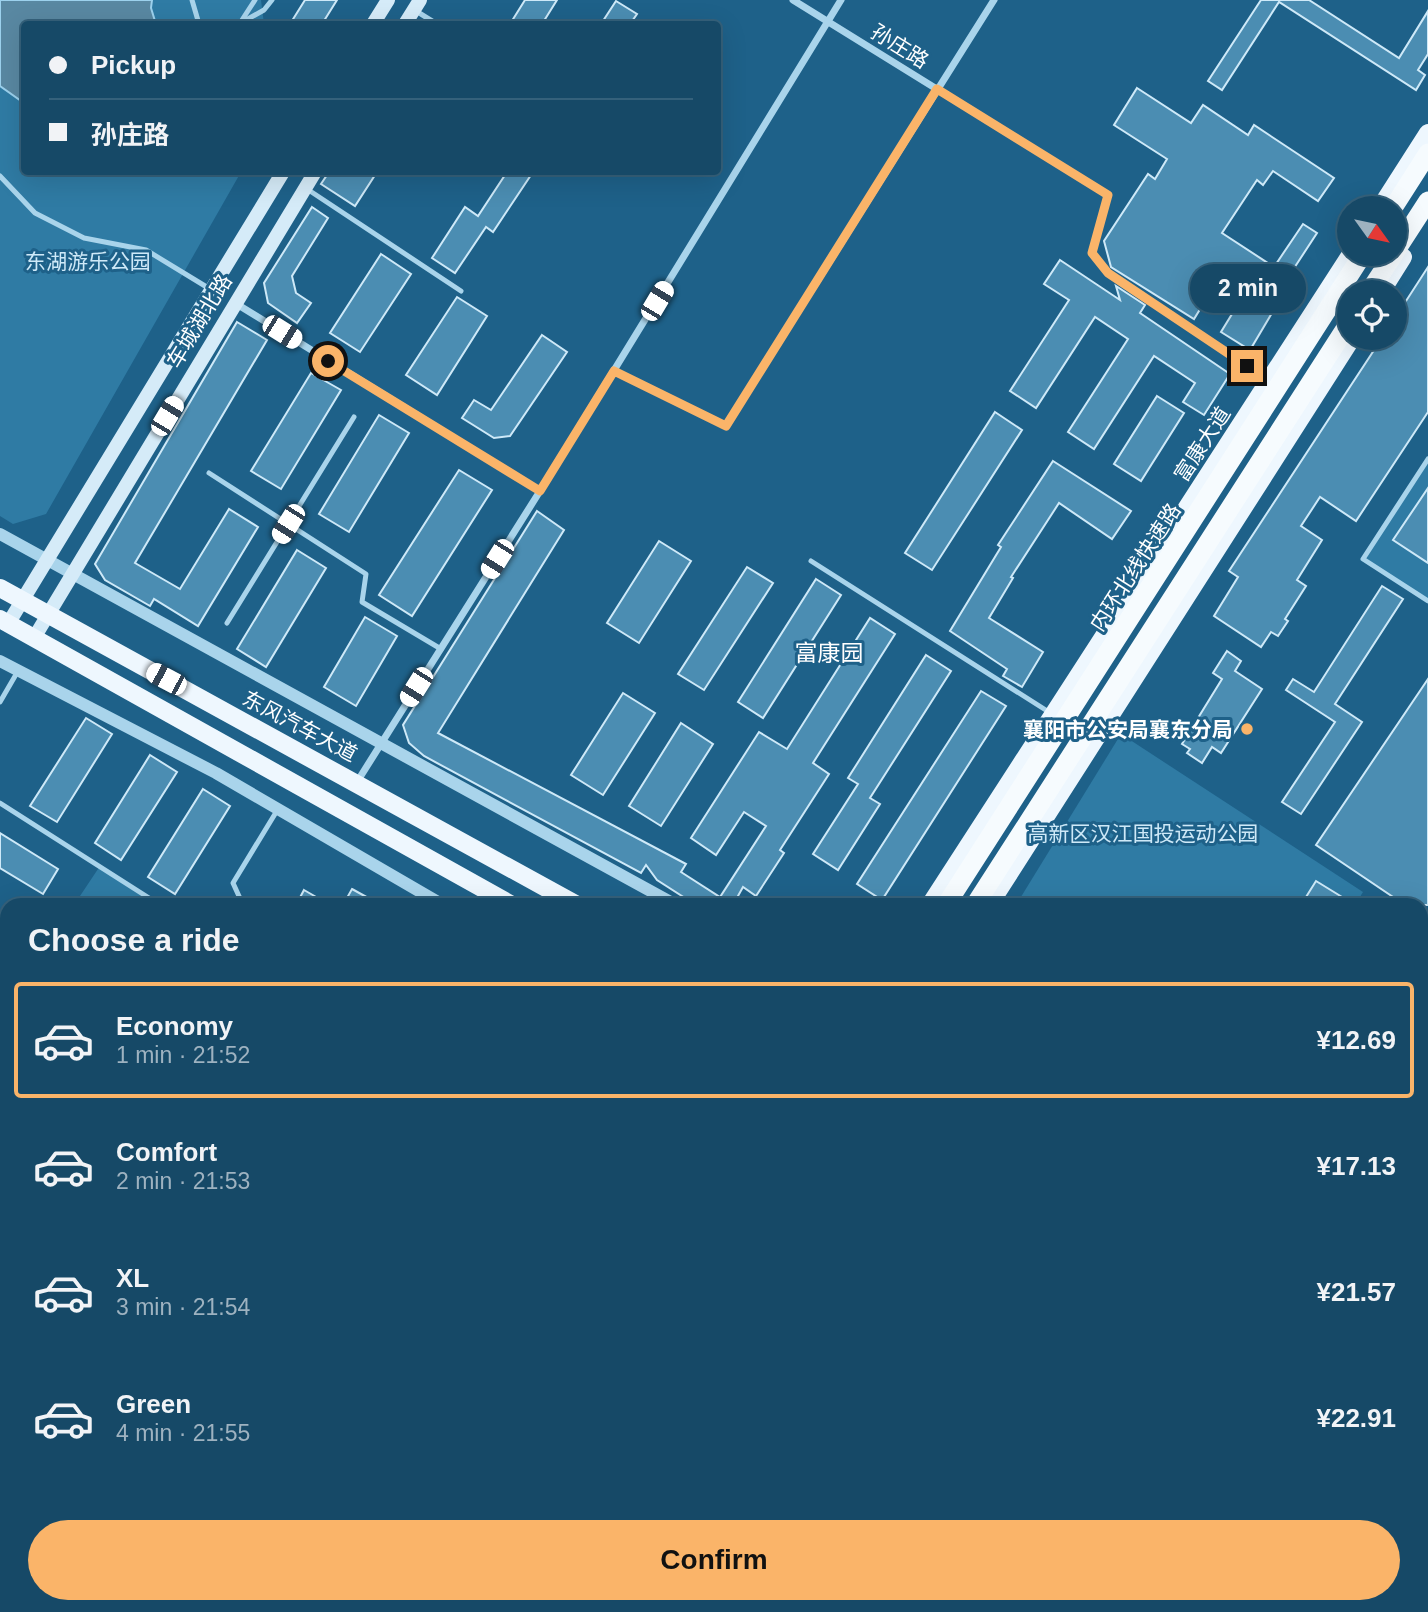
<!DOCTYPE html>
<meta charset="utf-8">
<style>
body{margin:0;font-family:Helvetica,"Noto Sans SC",sans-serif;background:#1f506d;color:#f1f3f6;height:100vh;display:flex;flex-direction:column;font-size:26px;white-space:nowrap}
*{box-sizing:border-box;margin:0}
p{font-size:23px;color:#9eb2c0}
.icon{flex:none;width:38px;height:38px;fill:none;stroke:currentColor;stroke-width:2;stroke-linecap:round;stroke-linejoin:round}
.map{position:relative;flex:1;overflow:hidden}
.details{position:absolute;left:0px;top:898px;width:1428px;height:716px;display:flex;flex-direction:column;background:#164967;border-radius:21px 21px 0 0;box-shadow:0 7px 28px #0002,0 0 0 2px #35617b}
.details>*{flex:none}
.hud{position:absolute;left:21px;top:21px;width:700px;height:154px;border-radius:7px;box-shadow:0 7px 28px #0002,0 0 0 2px #35617b;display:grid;align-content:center;height:154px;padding:0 28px;background:#164967}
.needle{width:46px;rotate:123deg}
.controls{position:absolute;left:1337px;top:196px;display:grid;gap:14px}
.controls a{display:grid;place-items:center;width:70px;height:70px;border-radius:50%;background:#164967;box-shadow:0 7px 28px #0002,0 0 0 2px #35617b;font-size:35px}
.end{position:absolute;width:32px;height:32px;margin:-16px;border:9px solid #fab469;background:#111;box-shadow:0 0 0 4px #111}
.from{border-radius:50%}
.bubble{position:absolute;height:49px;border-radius:24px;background:#164967;box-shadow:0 7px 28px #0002,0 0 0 2px #35617b;font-size:23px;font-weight:600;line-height:49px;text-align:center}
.car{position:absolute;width:21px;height:42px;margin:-21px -10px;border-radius:9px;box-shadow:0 0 5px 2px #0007;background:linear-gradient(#fff 24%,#345 0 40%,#fff 0 76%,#345 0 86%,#fff 0)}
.hud b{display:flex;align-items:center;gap:24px;height:66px;font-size:26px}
.hud b+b{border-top:2px solid #35617b}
.hud i{width:18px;height:18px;background:#f1f3f6}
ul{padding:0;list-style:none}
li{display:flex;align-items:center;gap:21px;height:116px;margin:0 14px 10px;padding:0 14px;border:4px solid transparent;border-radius:7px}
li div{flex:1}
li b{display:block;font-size:26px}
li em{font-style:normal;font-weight:600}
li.selected{border-color:#fab469}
li>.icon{width:63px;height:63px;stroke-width:1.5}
h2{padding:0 28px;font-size:32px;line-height:84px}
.cta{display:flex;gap:14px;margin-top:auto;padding:14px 28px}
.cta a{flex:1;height:80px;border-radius:42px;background:#fab469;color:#111;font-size:28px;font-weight:600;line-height:80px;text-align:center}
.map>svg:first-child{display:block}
.green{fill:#2f7ba4}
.water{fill:#5988a2;stroke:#9cd1ed;stroke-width:2}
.building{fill:#4b8db2;stroke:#cee9f8;stroke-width:2}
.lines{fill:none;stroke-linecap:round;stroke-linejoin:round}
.path{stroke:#a9d4eb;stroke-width:2.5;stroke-dasharray:3.5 5;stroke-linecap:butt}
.service{stroke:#a9d4eb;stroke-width:5}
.minor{stroke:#a9d4eb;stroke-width:7}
.tertiary{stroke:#a9d4eb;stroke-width:12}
.secondary{stroke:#d5ebf8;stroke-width:14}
.primary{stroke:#eef7fe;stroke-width:18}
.trunk{stroke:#f6fbfe;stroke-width:19}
.route{stroke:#fab469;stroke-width:9}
.poi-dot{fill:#fab469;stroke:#1e6189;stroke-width:2.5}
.labels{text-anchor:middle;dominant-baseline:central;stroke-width:6;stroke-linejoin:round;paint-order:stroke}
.street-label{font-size:21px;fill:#fff;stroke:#1e6189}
.park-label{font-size:21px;fill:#cee9f8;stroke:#1e6189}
.poi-label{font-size:21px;font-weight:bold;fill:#fff;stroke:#1e6189;text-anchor:end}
.neighbourhood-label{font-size:23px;fill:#fff;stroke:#1e6189}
</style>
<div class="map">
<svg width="1428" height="1612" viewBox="0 0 1428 1612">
<rect width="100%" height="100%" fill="#1e6189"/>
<g class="green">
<path d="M 0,0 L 261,0 L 264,24 L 24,24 L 24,172 L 241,172 L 46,514 L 13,524 L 0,516 Z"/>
<path d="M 1428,459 L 1428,601 L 1363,559 Z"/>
<path d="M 1121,734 L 1363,892 L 1355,905 L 1016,905 Z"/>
<path d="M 100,866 L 160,905 L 74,905 Z"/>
<path d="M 0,996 L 7,1000 L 7,1436 L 0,1447 Z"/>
<path d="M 1428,1095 L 1428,1146 L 1421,1141 L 1421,1106 Z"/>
</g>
<path class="water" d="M 0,0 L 152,0 L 151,8 L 155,21 L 173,24 L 24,24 L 24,103 L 0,86 Z"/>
<g class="building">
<path d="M 305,0 L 337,0 L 322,24 L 290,24 Z"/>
<path d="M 525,0 L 557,0 L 542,24 L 510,24 Z"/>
<path d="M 1261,0 L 1309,0 L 1399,58 L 1428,11 L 1428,54 L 1418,70 L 1425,75 L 1416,90 L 1279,2 L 1222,90 L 1208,81 Z"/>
<path d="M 616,1 L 637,14 L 630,24 L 601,24 Z"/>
<path d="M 1137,88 L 1191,123 L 1203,105 L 1248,135 L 1254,125 L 1334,178 L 1318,201 L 1273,171 L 1263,185 L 1257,180 L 1222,233 L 1274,267 L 1303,224 L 1317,233 L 1270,305 L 1275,308 L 1250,350 L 1221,332 L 1251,283 L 1226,267 L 1194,319 L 1111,267 L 1104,241 L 1148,174 L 1155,179 L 1167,159 L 1114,125 Z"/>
<path d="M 329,172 L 377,172 L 355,206 L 321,184 Z"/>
<path d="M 507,172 L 533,172 L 493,232 L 486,227 L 455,273 L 432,258 L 465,207 L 478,216 Z"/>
<path d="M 312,207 L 328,218 L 292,276 L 296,293 L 311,303 L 297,323 L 268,303 L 264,283 Z"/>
<path d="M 381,254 L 411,274 L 360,352 L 330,333 Z"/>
<path d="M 1060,260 L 1120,300 L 1116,286 L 1145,305 L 1140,313 L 1230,374 L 1204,415 L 1183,402 L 1195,383 L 1154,356 L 1094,449 L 1068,432 L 1128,339 L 1095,317 L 1036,408 L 1010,391 L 1069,300 L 1044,284 Z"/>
<path d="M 1428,267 L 1428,412 L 1356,521 L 1320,497 L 1301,526 L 1322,540 L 1297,580 L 1306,586 L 1285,619 L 1288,621 L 1278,636 L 1271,632 L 1261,647 L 1214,616 L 1238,577 L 1229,571 L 1382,338 L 1395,338 L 1395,318 Z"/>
<path d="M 457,297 L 487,316 L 437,395 L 406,375 Z"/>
<path d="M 237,322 L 267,340 L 135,563 L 180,589 L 229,509 L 258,527 L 198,626 L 154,599 L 150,606 L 105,580 L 95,564 Z"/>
<path d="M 542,335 L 567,352 L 510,436 L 494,438 L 462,418 L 474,400 L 491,410 Z"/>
<path d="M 311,373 L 341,390 L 281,489 L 251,471 Z"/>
<path d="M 1157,396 L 1184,413 L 1141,481 L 1114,464 Z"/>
<path d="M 995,412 L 1022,430 L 932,570 L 905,553 Z"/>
<path d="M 379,415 L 409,433 L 349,532 L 319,514 Z"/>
<path d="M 1053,461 L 1131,511 L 1112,539 L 1059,503 L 1011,577 L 1013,578 L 989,618 L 1043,652 L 1022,687 L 1003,676 L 1007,669 L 950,631 L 1001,547 L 998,545 Z"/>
<path d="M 459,470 L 492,490 L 412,616 L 379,595 Z"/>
<path d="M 1428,488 L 1428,563 L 1393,540 Z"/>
<path d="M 537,511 L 564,530 L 438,733 L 686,864 L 681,872 L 720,897 L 766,826 L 744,812 L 716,855 L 691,838 L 759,732 L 787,749 L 870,618 L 895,634 L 813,763 L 829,774 L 780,850 L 784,853 L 756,896 L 743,887 L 733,905 L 696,905 L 657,880 L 646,865 L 641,873 L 424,756 L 409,743 L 403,725 Z"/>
<path d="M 659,541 L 691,561 L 639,643 L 607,623 Z"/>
<path d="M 297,550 L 326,568 L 266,667 L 237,649 Z"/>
<path d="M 747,567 L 773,583 L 704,690 L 678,674 Z"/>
<path d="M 816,579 L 841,595 L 763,718 L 738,702 Z"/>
<path d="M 1382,586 L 1403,599 L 1335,704 L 1362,722 L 1301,814 L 1282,802 L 1335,722 L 1286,690 L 1293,679 L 1314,692 Z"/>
<path d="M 365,617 L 397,636 L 356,706 L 324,687 Z"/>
<path d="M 1227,651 L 1241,661 L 1235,671 L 1262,689 L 1221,753 L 1212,747 L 1202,763 L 1187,753 L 1190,749 L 1182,744 L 1222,679 L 1213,673 Z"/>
<path d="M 926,655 L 951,671 L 870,798 L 880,804 L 838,870 L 813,854 L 858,784 L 848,778 Z"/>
<path d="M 1428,679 L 1428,905 L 1405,905 L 1316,845 Z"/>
<path d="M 981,691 L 1006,706 L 882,900 L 857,884 Z"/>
<path d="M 623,693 L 655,713 L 603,795 L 571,775 Z"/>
<path d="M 86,718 L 112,734 L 57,822 L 30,806 Z"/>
<path d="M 681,723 L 713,744 L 661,826 L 629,806 Z"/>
<path d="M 150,755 L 177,772 L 121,860 L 95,843 Z"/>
<path d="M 203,789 L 230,806 L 175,894 L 148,877 Z"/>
<path d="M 0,833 L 58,869 L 43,894 L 0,868 Z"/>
<path d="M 1316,881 L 1355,905 L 1301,905 Z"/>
<path d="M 352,889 L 381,905 L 343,905 Z"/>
<path d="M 304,890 L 330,905 L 296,905 Z"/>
</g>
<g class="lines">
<g class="path">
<path d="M 0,1150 L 7,1155"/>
<path d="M 0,1231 L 7,1220"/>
<path d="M 0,1353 L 7,1358"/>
<path d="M 0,1372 L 7,1361"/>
</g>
<g class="service">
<path d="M 192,0 L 199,24"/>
<path d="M 416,11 L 437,24"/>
<path d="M 242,20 L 255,0"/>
<path d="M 239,24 L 264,10 L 272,0"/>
<path d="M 0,176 L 35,213 L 84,238 L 146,250 L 210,289"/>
<path d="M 307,189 L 461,291"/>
<path d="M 1428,459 L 1363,559 L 1428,601"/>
<path d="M 209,473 L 366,574 L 362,602 L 441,649"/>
<path d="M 811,561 L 1052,714"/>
<path d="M 227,623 L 354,417"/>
<path d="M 0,702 L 18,671"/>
<path d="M 0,803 L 160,905"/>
<path d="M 243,905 L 233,883 L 278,809"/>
<path d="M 1421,1087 L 1428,1076"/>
<path d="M 1421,1106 L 1428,1095"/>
<path d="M 1421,1141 L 1428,1146"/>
<path d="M 1421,1278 L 1428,1268"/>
<path d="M 0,1447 L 7,1437"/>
<path d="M 0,1578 L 7,1576"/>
<path d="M 88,1606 L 97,1612"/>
<path d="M 103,1606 L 103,1612"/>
<path d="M 695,1606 L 701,1612"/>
<path d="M 214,1609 L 219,1612"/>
<path d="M 663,1612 L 667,1606"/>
</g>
<g class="minor">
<path d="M 793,0 L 1108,195 L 1092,253 L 1108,273 L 1269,381"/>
<path d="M 235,303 L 540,491 L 357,782"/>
<path d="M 614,371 L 726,426 L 994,0"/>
<path d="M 540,491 L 841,0"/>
<path d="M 1421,1538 L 1428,1531"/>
<path d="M 994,1606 L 999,1612"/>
<path d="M 1340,1611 L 1345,1606"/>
<path d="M 977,1612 L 982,1606"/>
</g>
<g class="tertiary">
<path d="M 0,534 L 676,905"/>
<path d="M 0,661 L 216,773 L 443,905"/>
</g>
<g class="secondary">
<path d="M 373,24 L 388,0"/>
<path d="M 405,24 L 420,0"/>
<path d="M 8,624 L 283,172"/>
<path d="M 34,638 L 315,172"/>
</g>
<g class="primary">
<path d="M 1380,208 L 1428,133"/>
<path d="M 1381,292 L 1403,257"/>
<path d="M 0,588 L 577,905"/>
<path d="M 0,619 L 512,905"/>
<path d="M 930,905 L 1351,254"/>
<path d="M 989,905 L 1352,338"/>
<path d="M 1421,1420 L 1428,1425"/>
<path d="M 1421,1454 L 1428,1458"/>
<path d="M 471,1612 L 475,1606"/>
<path d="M 537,1612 L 540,1606"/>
</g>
<g class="trunk">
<path d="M 1393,208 L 1428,153"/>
<path d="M 1395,252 L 1428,201"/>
<path d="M 1369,292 L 1394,254"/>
<path d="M 946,905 L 1363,254"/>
<path d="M 975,905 L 1349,323"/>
<path d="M 491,1612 L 495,1606"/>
<path d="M 521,1612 L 524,1606"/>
</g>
</g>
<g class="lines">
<path class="route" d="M 328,361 L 540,491 L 614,371 L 726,426 L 937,89 L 1108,195 L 1092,253 L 1108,273 L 1247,366"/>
</g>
<circle class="poi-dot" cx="1247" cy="729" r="7"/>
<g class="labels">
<g class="street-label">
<text transform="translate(900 46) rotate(32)">孙庄路</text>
<text transform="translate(199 321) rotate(-59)">车城湖北路</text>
<text transform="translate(1202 444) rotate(-57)">富康大道</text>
<text transform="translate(1135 567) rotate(-57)">内环北线快速路</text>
<text transform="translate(300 726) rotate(28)">东风汽车大道</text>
</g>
<g class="park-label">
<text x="88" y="261">东湖游乐公园</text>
<text x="1143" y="833">高新区汉江国投运动公园</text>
</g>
<g class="poi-label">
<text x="1233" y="729">襄阳市公安局襄东分局</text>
</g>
<g class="neighbourhood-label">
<text x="829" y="653">富康园</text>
</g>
</g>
</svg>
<div class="controls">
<a><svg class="needle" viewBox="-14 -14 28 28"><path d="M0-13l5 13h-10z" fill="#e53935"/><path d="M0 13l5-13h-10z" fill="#9eb2c0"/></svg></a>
<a><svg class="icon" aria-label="locate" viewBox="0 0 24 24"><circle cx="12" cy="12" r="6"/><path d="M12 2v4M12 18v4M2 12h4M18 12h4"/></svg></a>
</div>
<i class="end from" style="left:328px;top:361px"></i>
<i class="end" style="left:1247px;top:366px"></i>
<div class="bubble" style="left:1190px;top:264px;width:116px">2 min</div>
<i class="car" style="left:657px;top:301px;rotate:31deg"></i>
<i class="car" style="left:282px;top:332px;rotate:122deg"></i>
<i class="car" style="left:167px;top:416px;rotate:31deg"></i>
<i class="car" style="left:288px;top:524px;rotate:212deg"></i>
<i class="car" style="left:497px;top:559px;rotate:212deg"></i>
<i class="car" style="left:166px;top:679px;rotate:298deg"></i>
<i class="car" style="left:416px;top:687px;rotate:212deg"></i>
<div class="hud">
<b><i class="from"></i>Pickup</b>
<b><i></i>孙庄路</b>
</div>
<section class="details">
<h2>Choose a ride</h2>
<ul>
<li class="selected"><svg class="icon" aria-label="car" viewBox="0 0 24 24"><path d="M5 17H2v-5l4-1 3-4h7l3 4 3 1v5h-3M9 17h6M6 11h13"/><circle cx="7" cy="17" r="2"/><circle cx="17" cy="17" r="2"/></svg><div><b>Economy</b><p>1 min · 21:52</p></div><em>¥12.69</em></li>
<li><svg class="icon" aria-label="car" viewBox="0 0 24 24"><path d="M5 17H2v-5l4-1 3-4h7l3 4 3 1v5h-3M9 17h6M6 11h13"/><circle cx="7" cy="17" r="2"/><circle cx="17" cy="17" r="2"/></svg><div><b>Comfort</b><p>2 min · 21:53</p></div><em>¥17.13</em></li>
<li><svg class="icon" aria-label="car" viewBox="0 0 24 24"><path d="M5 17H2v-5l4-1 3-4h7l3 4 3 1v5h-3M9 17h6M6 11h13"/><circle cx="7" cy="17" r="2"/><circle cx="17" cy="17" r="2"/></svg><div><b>XL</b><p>3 min · 21:54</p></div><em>¥21.57</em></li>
<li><svg class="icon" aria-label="car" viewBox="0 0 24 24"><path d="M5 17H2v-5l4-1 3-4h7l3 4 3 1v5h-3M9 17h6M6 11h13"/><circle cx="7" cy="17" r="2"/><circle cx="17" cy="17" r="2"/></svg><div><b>Green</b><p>4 min · 21:55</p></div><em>¥22.91</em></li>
</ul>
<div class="cta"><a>Confirm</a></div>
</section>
</div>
